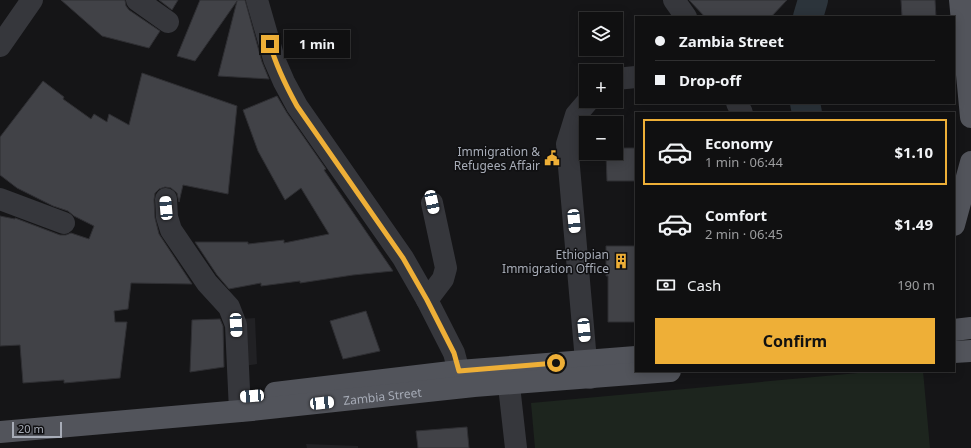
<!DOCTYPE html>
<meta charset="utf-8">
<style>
body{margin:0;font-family:"Noto Sans",sans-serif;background:#19191a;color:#f1f3f6;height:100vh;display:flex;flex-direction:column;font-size:15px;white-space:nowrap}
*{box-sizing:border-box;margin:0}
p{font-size:13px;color:#9c9d9f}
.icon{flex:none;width:22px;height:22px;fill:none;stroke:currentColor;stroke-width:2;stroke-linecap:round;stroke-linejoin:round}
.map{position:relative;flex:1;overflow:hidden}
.details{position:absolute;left:635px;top:112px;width:320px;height:260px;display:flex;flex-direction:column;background:#101011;border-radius:0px;box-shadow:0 2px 10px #0003,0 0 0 1px #303031}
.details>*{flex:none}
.guide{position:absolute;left:635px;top:16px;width:320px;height:88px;border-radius:0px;box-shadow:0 2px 10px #0003,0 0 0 1px #303031;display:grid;align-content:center;height:88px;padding:0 20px;background:#101011}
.fabs{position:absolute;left:579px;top:12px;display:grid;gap:8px}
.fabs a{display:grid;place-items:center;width:44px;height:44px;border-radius:0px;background:#101011;box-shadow:0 2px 10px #0003,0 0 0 1px #303031;font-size:20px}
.scale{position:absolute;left:12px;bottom:10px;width:50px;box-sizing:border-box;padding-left:4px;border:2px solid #a7acb7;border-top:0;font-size:11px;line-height:14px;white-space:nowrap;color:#a7acb7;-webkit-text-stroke:3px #101012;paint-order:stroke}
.end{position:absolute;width:18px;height:18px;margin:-9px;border:5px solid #eeaf37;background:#111;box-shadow:0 0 0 2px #111}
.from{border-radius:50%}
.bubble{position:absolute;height:28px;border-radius:0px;background:#101011;box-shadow:0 2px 10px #0003,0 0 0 1px #303031;font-size:13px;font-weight:700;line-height:28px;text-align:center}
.car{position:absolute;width:12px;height:24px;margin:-12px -6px;border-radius:5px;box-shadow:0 0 3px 1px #0007;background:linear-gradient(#fff 24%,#345 0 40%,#fff 0 76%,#345 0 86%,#fff 0)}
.guide b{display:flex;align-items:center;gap:14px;height:38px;font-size:15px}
.guide b+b{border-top:1px solid #303031}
.guide i{width:10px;height:10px;background:#f1f3f6}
ul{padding:7px 0 0;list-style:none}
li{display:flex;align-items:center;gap:12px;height:66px;margin:0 8px 6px;padding:0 12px;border:2px solid transparent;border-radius:0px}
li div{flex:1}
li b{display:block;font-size:15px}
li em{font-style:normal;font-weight:700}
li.current{border-color:#eeaf37}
li>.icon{width:36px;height:36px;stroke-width:1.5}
.pay{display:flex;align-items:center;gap:10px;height:44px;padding:0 20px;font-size:15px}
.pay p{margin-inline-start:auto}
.button{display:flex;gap:8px;margin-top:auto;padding:8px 20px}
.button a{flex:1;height:46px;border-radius:0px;background:#eeaf37;color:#111;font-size:16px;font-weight:700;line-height:46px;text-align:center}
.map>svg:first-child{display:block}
.built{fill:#212124}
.green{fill:#1d251e}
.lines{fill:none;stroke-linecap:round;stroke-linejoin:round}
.river{stroke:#2c343b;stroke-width:30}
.building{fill:#414247;stroke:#2f2f33}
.minor{stroke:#36373c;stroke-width:22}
.major{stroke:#52545b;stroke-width:22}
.route{stroke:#eeaf37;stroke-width:5}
.labels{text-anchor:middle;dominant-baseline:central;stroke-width:3;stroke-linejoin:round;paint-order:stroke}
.poi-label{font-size:12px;fill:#a7acb7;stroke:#101012;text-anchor:end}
.street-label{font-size:12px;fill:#a7acb7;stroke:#101012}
</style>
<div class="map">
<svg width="971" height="448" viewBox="0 0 971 448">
<rect width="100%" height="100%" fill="#151517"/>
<g class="built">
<path d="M 255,318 L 257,364 L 229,368 L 227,320 Z"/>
<path d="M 306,444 L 358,446 L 358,448 L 307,448 Z"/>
</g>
<path class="green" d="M 880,371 L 923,371 L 930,448 L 535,448 L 531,403 Z"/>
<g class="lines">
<g class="river">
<path d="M 808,17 L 813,0"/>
<path d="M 805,103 L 807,113"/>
</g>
</g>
<g class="building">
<path d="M 61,0 L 125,0 L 126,6 L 129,10 L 160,31 L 149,48 L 102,36 Z"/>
<path d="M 159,0 L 178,0 L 172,10 Z"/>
<path d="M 200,0 L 245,0 L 262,62 L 269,79 L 218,76 L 237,1 L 195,61 L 177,56 Z"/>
<path d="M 689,0 L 787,0 L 771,17 L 705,17 Z"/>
<path d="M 901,0 L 935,0 L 936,17 L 902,17 Z"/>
<path d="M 142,73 L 237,106 L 228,194 L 183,185 L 179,202 L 177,193 L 171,188 L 165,187 L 159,189 L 155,193 L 154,200 L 155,218 L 159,234 L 192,284 L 131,283 L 128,309 L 114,311 L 115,322 L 127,322 L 120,378 L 64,383 L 64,380 L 23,383 L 20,345 L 0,346 L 0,216 L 15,219 L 15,218 L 60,235 L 66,235 L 71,233 L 89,239 L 94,226 L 74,216 L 68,211 L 53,206 L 17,188 L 0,175 L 0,137 L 43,81 L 64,97 L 63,99 L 91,119 L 94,114 L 107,122 L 109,114 L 129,125 Z"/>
<path d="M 277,96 L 287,113 L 326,169 L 324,170 L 393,271 L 353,275 L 300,283 L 300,281 L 261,286 L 261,283 L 229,289 L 217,275 L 195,242 L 248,242 L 248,244 L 284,240 L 284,243 L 329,234 L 301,188 L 285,200 L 258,151 L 243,110 Z"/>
<path d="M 616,148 L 636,148 L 636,181 L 607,181 L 606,153 L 616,153 Z"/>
<path d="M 606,246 L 636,246 L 636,322 L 608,322 L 608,276 L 606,276 Z"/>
<path d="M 366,311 L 380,351 L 343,359 L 330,321 Z"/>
<path d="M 220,319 L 223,326 L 224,367 L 190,372 L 192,320 Z"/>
<path d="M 467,427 L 469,448 L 418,448 L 416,431 Z"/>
</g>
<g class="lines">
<g class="minor">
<path d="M 137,0 L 168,22"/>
<path d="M 257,0 L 274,59 L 284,82 L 297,106 L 403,258 L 427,300 L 454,353 L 463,387"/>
<path d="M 674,0 L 686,17"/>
<path d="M 0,46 L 32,0"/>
<path d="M 616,79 L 636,77"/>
<path d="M 588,101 L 576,115 L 567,144 L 586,361 L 590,378"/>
<path d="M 737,103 L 742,113"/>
<path d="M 0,199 L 64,223"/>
<path d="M 166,199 L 167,217 L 171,230 L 207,283 L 229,307 L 236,325 L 240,411"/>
<path d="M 427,300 L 443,279 L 446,268 L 432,203"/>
<path d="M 507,368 L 516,448"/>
</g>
<g class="major">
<path d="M 960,0 L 971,117"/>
<path d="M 954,225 L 971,162"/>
<path d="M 954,330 L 971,328"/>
<path d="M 954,352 L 971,351"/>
<path d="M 275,393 L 459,371 L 636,357"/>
<path id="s1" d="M 0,432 L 252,410 L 474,386 L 670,371"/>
</g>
</g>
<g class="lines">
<path class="route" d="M 270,44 C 276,66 286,86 297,106 L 403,258 L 427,300 L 454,353 L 459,371 L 556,363"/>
</g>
<defs>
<g id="civic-bare" transform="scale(1.2)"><path d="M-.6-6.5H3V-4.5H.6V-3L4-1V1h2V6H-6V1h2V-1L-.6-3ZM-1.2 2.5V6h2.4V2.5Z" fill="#eeaf37" stroke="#101012" stroke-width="2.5" paint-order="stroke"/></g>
<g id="building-bare" transform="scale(1.2)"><path d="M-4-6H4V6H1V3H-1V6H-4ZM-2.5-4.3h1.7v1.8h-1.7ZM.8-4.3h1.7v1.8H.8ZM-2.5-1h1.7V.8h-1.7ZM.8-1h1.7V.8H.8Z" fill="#eeaf37" stroke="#101012" stroke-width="2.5" paint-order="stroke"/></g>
</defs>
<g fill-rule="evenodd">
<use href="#civic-bare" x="552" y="158"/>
<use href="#building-bare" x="621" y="261"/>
</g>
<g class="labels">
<g class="poi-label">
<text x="540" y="151">Immigration &amp;<tspan x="540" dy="14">Refugees Affair</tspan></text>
<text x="609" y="254">Ethiopian<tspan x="609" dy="14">Immigration Office</tspan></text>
</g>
<g class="street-label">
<text stroke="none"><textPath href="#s1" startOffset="384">Zambia Street</textPath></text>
</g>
</g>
</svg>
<div class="fabs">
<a><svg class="icon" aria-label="layers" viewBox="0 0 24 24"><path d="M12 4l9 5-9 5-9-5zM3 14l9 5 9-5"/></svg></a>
<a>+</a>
<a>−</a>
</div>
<div class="scale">20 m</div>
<i class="end from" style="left:556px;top:363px"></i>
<i class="end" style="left:270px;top:44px"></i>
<div class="bubble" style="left:284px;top:30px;width:66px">1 min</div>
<i class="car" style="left:432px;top:202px;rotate:168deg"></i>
<i class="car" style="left:166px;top:208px;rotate:355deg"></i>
<i class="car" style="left:574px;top:221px;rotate:175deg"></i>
<i class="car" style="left:236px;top:325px;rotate:177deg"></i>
<i class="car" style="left:584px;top:330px;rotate:175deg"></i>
<i class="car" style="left:252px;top:396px;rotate:266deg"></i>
<i class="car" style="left:322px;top:403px;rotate:84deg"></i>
<div class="guide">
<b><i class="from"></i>Zambia Street</b>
<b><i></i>Drop-off</b>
</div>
<section class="details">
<ul>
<li class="current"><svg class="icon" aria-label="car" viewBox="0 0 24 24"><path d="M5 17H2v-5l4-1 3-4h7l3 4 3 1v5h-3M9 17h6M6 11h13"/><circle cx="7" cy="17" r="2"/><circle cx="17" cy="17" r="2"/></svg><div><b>Economy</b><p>1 min · 06:44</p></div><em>$1.10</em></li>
<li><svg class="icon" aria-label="car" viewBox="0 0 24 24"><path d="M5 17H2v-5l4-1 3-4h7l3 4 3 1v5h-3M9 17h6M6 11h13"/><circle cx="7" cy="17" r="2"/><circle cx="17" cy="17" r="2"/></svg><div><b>Comfort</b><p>2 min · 06:45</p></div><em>$1.49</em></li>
</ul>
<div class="pay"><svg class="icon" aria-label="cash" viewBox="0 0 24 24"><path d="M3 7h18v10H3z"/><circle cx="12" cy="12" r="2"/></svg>Cash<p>190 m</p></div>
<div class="button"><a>Confirm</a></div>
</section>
</div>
